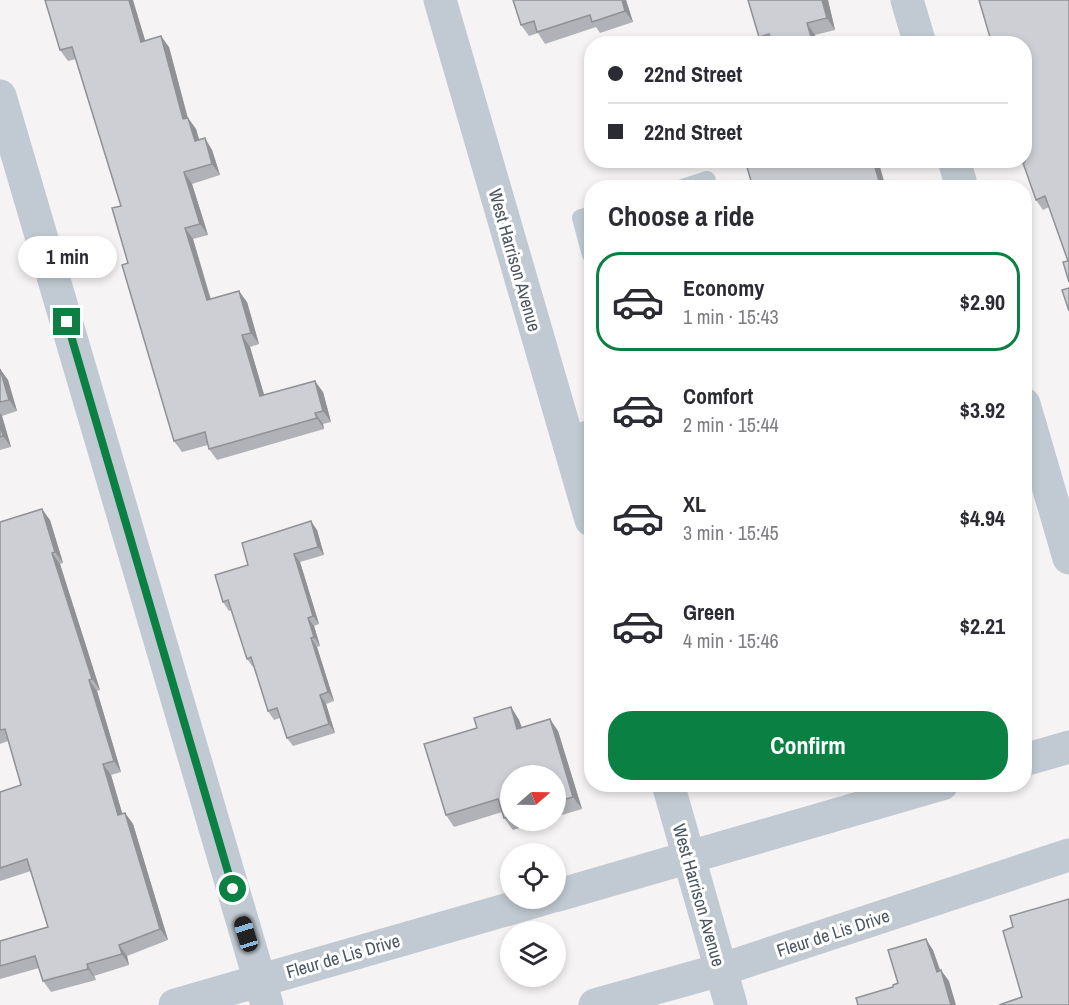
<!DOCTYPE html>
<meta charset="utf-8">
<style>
body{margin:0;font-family:"Archivo Narrow",sans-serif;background:#f7f7f7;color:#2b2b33;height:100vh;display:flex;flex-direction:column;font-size:22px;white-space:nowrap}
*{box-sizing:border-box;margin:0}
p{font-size:20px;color:#7c7c81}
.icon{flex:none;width:33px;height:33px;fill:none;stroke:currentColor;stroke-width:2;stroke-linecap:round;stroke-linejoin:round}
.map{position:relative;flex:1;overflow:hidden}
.panel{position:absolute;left:584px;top:180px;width:448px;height:612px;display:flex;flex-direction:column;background:#fff;border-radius:24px;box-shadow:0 3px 9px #0003}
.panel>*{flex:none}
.top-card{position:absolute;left:584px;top:36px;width:448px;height:132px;border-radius:24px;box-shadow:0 3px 9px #0003;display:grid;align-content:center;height:132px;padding:0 24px;background:#fff}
.needle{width:39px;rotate:70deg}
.buttons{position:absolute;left:500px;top:765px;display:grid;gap:12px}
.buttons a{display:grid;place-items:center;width:66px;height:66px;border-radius:50%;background:#fff;box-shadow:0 3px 9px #0003;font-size:30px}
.end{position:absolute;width:27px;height:27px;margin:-14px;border:8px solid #0b8043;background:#fff;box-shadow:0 0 0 3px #fff}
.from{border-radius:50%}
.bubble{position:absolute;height:42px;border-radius:21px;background:#fff;box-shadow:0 3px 9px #0003;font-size:20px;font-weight:700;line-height:42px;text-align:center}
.car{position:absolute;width:18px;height:36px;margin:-18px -9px;border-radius:8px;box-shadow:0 0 4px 2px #0007;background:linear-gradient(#222 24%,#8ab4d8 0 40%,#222 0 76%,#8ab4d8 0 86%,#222 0)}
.top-card b{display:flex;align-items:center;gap:21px;height:57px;font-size:22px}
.top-card b+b{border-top:2px solid #e1e1e2}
.top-card i{width:15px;height:15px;background:#2b2b33}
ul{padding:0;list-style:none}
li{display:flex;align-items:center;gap:18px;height:99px;margin:0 12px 9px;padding:0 12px;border:3px solid transparent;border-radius:24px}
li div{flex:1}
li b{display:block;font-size:22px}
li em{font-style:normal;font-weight:700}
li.active{border-color:#0b8043}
li>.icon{width:54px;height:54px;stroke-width:1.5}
h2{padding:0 24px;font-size:27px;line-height:72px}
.button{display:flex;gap:12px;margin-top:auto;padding:12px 24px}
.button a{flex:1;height:69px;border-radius:24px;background:#0b8043;color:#fff;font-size:24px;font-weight:700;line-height:69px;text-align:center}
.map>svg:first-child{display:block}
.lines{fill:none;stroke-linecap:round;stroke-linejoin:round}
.service{stroke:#c1cad2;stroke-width:18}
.minor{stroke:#c1cad2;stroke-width:33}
.wall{fill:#b0b2b7}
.shaded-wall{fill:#909195}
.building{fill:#cdcfd5;stroke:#909195;stroke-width:1.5}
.route{stroke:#0b8043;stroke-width:8}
.labels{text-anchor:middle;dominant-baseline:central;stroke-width:6;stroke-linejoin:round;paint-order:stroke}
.street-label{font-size:18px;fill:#4a5661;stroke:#fff}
</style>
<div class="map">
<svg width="1069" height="1005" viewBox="0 0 1069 1005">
<rect width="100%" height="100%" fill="#f5f3f3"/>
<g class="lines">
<g class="service">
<path d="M 682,188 L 707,180"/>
<path d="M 591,215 L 581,218 L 591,255"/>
<path d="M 567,437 L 591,428"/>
</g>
<g class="minor">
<path d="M 440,0 L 591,520"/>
<path d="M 907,0 L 920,44"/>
<path d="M 0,96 L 267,1005"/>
<path d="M 954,160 L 962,188"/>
<path d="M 1024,404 L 1069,558"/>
<path d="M 1024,760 L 1069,747"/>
<path d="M 668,784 L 731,1005"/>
<path d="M 555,896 L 942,784"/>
<path d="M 175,1005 L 547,898"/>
<path d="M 595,1005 L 720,970 L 1069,855"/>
</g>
</g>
<g class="wall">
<path d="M 45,0 L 145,41 L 169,47 L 188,118 L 196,129 L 199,140 L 212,150 L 220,175 L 192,184 L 208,235 L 193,239 L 211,299 L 247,302 L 259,344 L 250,347 L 264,395 L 323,392 L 331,422 L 323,424 L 324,429 L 217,460 L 209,449 L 208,445 L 182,452 L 174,441 L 128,263 L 121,206 L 76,59 L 68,61 L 60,50 Z"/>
<path d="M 513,0 L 626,0 L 633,22 L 600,33 L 596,27 L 545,44 L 538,33 L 529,36 L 521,25 Z"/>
<path d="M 748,0 L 828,0 L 835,30 L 815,35 L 818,44 L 764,44 L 759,37 Z"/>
<path d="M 1024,44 L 1068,261 L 1049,207 L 1043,210 L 1036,200 L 1025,162 Z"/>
<path d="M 0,369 L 8,380 L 17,411 L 2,416 L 11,447 L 0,450 Z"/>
<path d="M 50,520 L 63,563 L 60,564 L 100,690 L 97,691 L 121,772 L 111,775 L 122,814 L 125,813 L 133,824 L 168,940 L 127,956 L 129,965 L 94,976 L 96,980 L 51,992 L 43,981 L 39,968 L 0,979 L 0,941 L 48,927 L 31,871 L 0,881 L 0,792 L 21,785 L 8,741 L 0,744 L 0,522 Z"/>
<path d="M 317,530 L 324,555 L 300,562 L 319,624 L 314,626 L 320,646 L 317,647 L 334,701 L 326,704 L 335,733 L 293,746 L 287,738 L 280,718 L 274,720 L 268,711 L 254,667 L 253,667 L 247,659 L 231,610 L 229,611 L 223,602 L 248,565 Z"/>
<path d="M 511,707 L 519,720 L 522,727 L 558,731 L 582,809 L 555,817 L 555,776 L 510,776 L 510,820 L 545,820 L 513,830 L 504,818 L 502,812 L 454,827 L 446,815 L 477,728 Z"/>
</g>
<g class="shaded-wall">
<path d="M 129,0 L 133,0 L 149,53 L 141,42 Z"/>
<path d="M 622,0 L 626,0 L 633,22 L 625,11 Z"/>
<path d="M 822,0 L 828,0 L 835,30 L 827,18 Z"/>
<path d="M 807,23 L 815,35 L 818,44 L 813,44 Z"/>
<path d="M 161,36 L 169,47 L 191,131 L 183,119 Z"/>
<path d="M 188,118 L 196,129 L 203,152 L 195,141 Z"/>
<path d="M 205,138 L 212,150 L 220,175 L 212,164 Z"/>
<path d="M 873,160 L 878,160 L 886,188 L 881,188 Z"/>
<path d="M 184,172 L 192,184 L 208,235 L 200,224 Z"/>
<path d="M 185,228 L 193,239 L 214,312 L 207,300 Z"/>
<path d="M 239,291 L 247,302 L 259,344 L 251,333 Z"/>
<path d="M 242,335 L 250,347 L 268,408 L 260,396 Z"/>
<path d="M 0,369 L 8,380 L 17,411 L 9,400 Z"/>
<path d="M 315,381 L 323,392 L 331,422 L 323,411 Z"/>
<path d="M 0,413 L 2,416 L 11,447 L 3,436 L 0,424 Z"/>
<path d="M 315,413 L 323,424 L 324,429 L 317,418 Z"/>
<path d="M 42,509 L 50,520 L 63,563 L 55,552 Z"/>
<path d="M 311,521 L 317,530 L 324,555 L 318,547 Z"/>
<path d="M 52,553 L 60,564 L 100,690 L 92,679 Z"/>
<path d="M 294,554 L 300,562 L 319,624 L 313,616 Z"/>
<path d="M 308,618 L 314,626 L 320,646 L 314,637 Z"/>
<path d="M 311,638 L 317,647 L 334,701 L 328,692 Z"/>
<path d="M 89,680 L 97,691 L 121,772 L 114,761 Z"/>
<path d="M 320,695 L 326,704 L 335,733 L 329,724 Z"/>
<path d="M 511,707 L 519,720 L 526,741 L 517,729 Z"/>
<path d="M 550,719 L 558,731 L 582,809 L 573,797 Z"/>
<path d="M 103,764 L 111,775 L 126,826 L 118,815 Z"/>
<path d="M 125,813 L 133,824 L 168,940 L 160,929 Z"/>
<path d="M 926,939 L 933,950 L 943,978 L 941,970 L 949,981 L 956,1005 L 951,1005 L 937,972 Z"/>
<path d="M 119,945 L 127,956 L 129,965 L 122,954 Z"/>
<path d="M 87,964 L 94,976 L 96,980 L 88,969 Z"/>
</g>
<g class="building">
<path d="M 45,0 L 129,0 L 141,42 L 161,36 L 183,119 L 188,118 L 195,141 L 205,138 L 212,164 L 184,172 L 200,224 L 185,228 L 207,300 L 239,291 L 251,333 L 242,335 L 260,396 L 315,381 L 323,411 L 315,413 L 317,418 L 209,449 L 205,432 L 174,441 L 122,265 L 128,263 L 112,208 L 121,206 L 72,47 L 60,50 Z"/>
<path d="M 513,0 L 622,0 L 625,11 L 592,22 L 590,15 L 537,32 L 534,21 L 521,25 Z"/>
<path d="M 748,0 L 822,0 L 827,18 L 807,23 L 813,44 L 772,44 L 769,34 L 759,37 Z"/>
<path d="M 979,0 L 1069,0 L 1069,282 L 1063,262 L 1068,261 L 1045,196 L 1036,200 L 1023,163 L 1025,162 L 1024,44 L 992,44 Z"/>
<path d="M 745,160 L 873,160 L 881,188 L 753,188 Z"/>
<path d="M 1069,288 L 1069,311 L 1062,290 Z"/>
<path d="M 0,369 L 9,400 L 0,402 Z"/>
<path d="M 0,424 L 3,436 L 0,437 Z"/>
<path d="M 42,509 L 55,552 L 52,553 L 92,679 L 89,680 L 114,761 L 103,764 L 118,815 L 125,813 L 160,929 L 119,945 L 122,954 L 87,964 L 88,969 L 43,981 L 35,956 L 0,966 L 0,941 L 48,927 L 27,859 L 0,868 L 0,792 L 21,785 L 5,729 L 0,730 L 0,522 Z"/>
<path d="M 311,521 L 318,547 L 294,554 L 313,616 L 308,618 L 314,637 L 311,638 L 328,692 L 320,695 L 329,724 L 287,738 L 277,708 L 268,711 L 251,657 L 247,659 L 228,600 L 223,602 L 215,575 L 248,565 L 242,543 Z"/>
<path d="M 511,707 L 517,729 L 550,719 L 573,797 L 555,802 L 555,776 L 510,776 L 510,816 L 504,818 L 498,799 L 446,815 L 424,744 L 477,728 L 474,718 Z"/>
<path d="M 1069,899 L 1069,1005 L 999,1005 L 1022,997 L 1003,931 L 1013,927 L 1010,916 Z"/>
<path d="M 926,939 L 937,972 L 941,970 L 951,1005 L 858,1005 L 856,998 L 893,987 L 893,985 L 898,983 L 888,950 Z"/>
</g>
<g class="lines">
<path class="route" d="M 67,322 L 233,889"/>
</g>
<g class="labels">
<g class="street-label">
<text transform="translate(515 260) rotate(74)">West Harrison Avenue</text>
<text transform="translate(699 895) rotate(74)">West Harrison Avenue</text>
<text transform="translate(833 933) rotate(-18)">Fleur de Lis Drive</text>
<text transform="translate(343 956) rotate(-16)">Fleur de Lis Drive</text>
</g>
</g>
</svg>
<div class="buttons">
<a><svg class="needle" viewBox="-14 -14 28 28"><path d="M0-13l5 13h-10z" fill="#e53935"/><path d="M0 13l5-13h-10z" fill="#7c7c81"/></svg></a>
<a><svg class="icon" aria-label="locate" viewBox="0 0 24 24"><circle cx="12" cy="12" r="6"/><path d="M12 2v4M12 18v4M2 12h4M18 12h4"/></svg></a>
<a><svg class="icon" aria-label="layers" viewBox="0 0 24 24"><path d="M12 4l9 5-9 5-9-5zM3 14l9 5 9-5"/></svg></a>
</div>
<i class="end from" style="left:233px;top:889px"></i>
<i class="end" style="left:67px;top:322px"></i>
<div class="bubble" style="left:18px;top:236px;width:99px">1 min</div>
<i class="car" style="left:246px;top:934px;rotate:343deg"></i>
<div class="top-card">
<b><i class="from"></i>22nd Street</b>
<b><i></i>22nd Street</b>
</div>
<section class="panel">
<h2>Choose a ride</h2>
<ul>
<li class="active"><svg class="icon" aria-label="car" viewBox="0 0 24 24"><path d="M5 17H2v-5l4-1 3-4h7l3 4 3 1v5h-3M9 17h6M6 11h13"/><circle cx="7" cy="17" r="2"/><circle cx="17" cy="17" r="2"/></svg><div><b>Economy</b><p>1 min · 15:43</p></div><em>$2.90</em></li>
<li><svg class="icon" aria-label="car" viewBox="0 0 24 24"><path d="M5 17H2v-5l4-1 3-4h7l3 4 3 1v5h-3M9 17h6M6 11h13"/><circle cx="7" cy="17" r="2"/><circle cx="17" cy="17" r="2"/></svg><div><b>Comfort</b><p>2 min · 15:44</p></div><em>$3.92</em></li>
<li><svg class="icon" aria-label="car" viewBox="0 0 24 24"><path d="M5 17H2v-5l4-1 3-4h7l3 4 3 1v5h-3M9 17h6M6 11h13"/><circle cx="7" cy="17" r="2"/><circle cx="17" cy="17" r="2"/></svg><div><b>XL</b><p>3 min · 15:45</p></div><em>$4.94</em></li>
<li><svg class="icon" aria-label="car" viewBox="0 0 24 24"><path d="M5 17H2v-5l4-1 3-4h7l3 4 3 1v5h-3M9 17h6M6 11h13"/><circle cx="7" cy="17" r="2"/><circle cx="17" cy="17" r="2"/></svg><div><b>Green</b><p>4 min · 15:46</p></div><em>$2.21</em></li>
</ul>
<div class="button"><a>Confirm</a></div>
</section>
</div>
